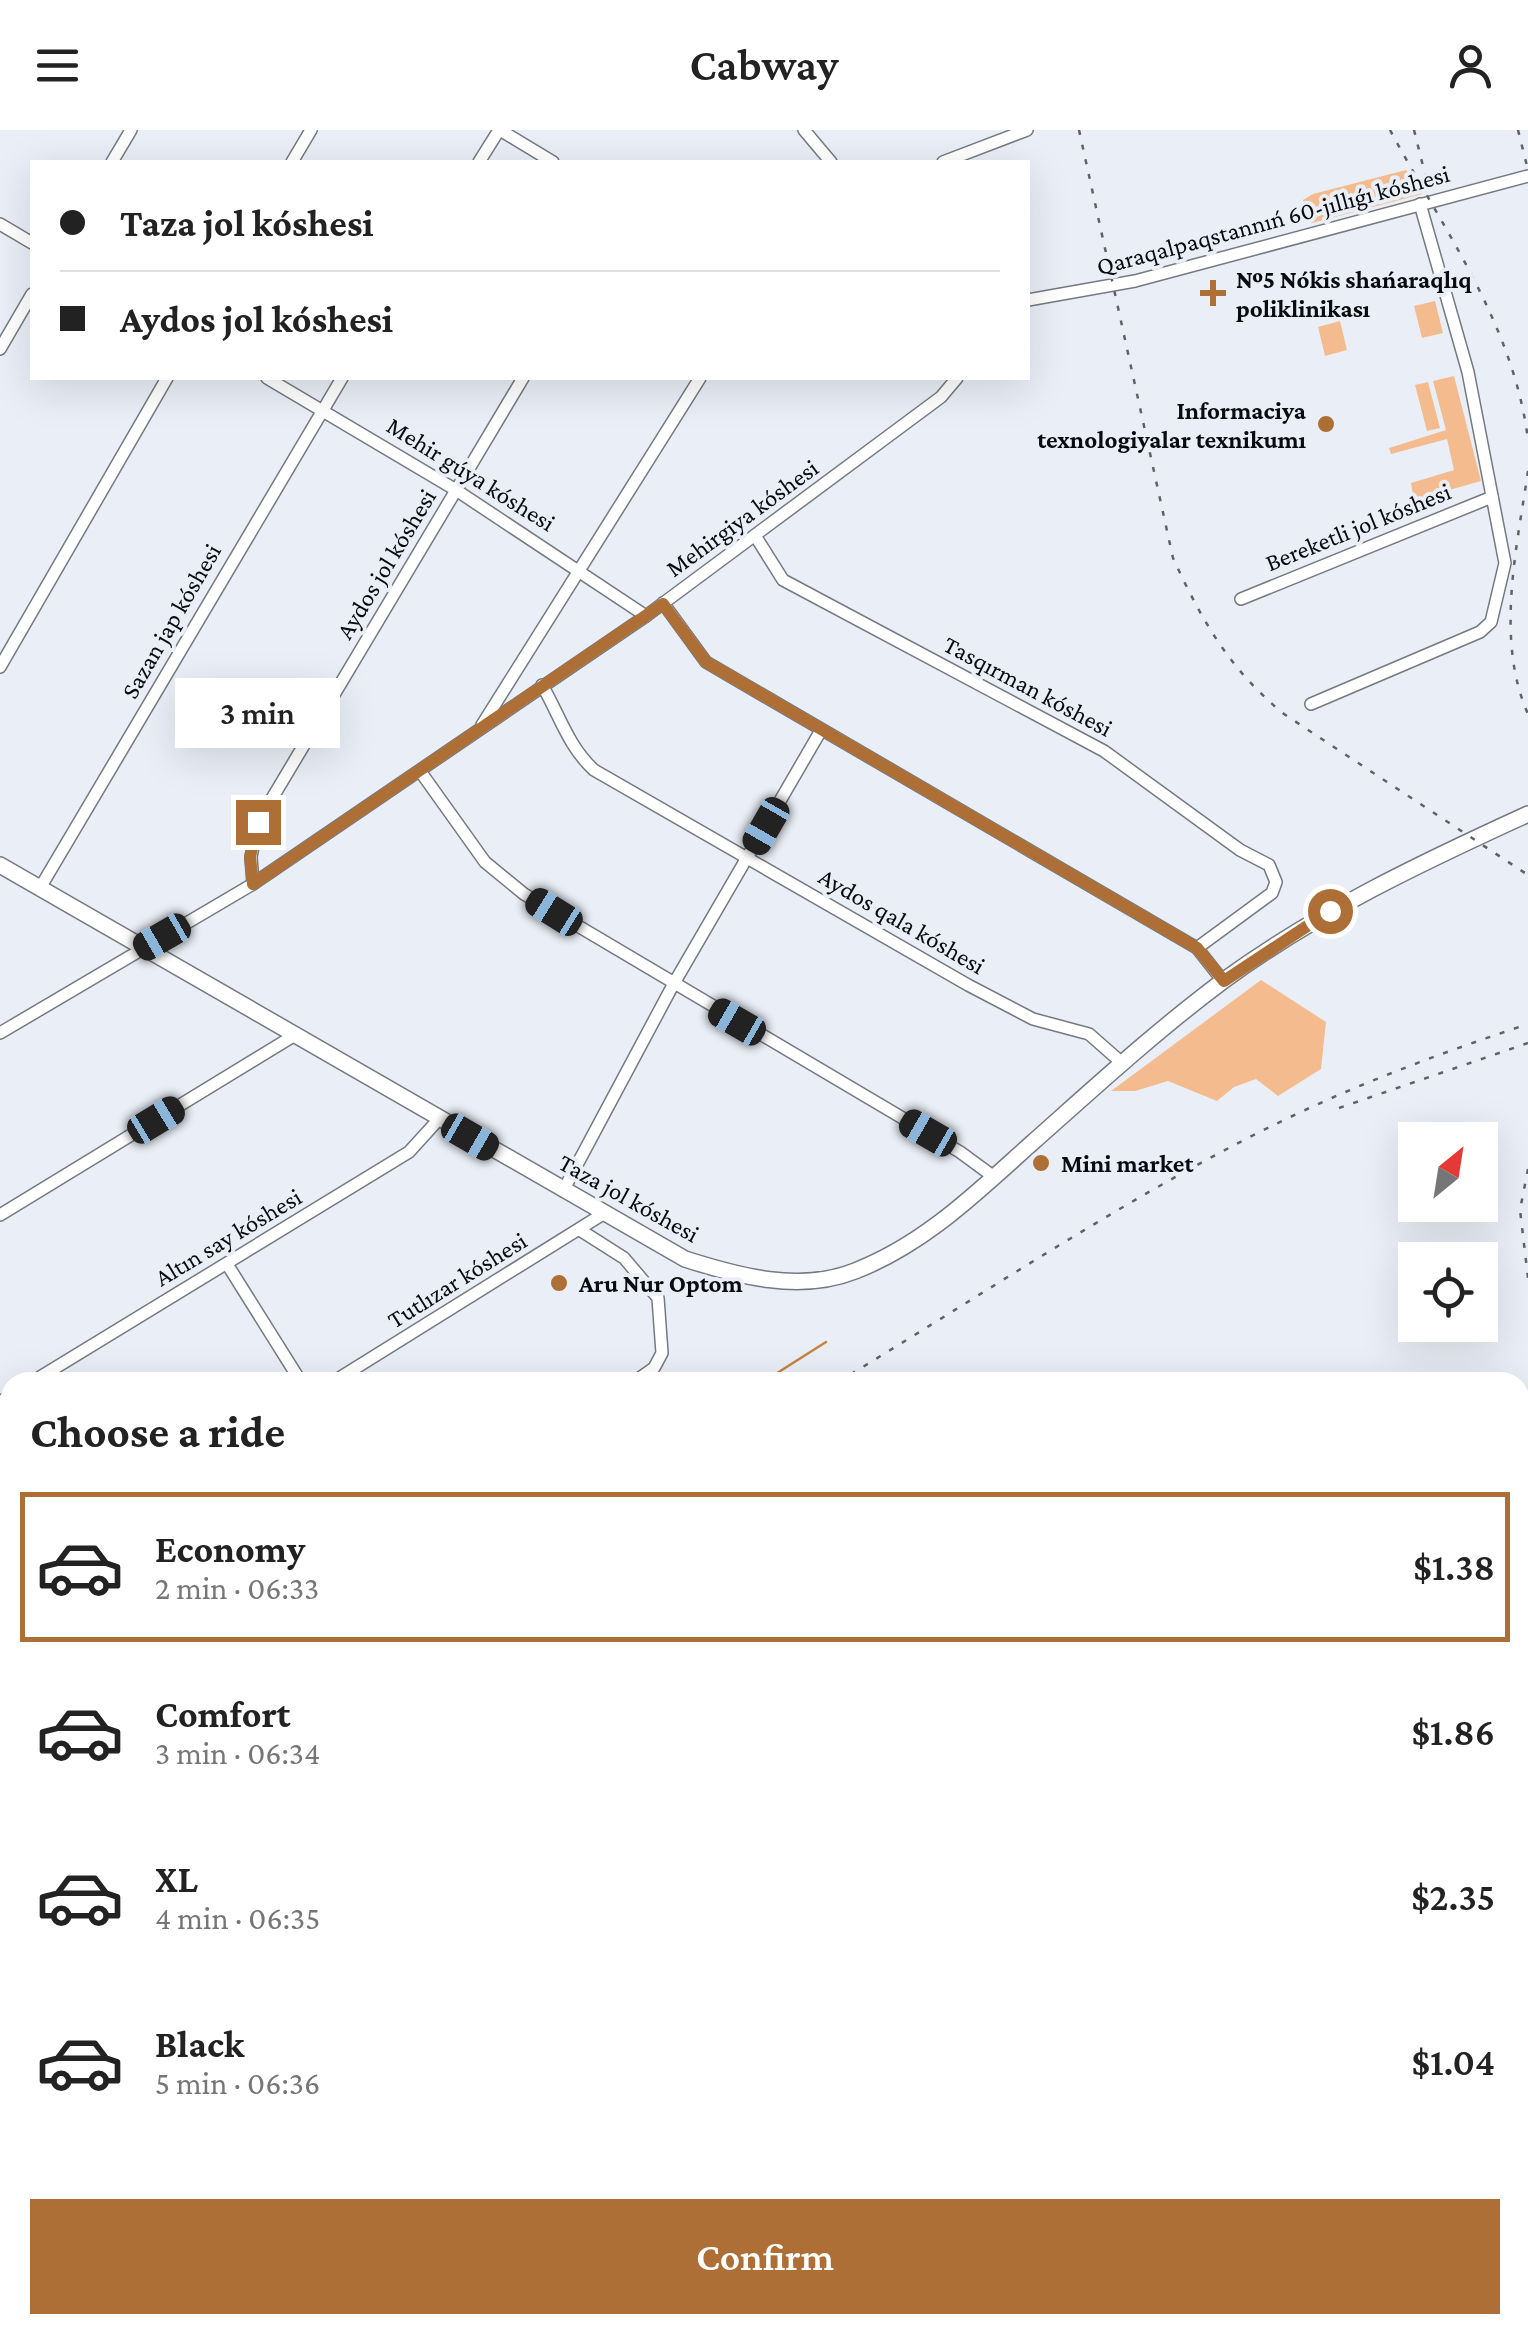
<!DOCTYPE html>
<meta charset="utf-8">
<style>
body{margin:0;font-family:"Crimson Pro",serif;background:#f2f2f2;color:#222;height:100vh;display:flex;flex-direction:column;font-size:38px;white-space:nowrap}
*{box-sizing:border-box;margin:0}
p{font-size:32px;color:#767676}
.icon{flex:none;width:55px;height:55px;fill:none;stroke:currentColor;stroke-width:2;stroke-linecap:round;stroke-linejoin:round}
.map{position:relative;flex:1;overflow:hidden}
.details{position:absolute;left:0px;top:1242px;width:1530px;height:962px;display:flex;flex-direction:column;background:#fff;border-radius:30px 30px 0 0;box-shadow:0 10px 40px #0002}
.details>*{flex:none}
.guide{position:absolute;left:30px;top:30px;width:1000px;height:220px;border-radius:0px;box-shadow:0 10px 40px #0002;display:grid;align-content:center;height:220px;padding:0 30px;background:#fff}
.needle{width:65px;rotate:30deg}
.controls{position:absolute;left:1398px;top:992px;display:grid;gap:20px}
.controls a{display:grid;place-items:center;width:100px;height:100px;border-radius:0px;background:#fff;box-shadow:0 10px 40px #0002;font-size:50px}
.end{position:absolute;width:45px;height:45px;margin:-22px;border:12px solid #ad6f35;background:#fff;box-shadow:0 0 0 5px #fff}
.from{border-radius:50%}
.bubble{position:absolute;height:70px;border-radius:0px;background:#fff;box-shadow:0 10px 40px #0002;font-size:32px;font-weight:600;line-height:70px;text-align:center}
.car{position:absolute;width:30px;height:60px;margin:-30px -15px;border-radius:12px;box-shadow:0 0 8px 2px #0007;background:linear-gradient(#222 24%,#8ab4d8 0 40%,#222 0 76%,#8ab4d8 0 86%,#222 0)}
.guide b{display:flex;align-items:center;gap:35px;height:95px;font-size:38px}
.guide b+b{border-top:2px solid #e0e0e0}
.guide i{width:25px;height:25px;background:#222}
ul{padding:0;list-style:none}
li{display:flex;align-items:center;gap:30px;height:150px;margin:0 20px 15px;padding:0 10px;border:5px solid transparent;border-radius:0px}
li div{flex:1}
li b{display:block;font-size:38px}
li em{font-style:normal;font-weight:600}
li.current{border-color:#ad6f35}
li>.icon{width:90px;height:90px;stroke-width:1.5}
h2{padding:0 30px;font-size:45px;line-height:120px}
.action{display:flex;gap:20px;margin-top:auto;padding:20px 30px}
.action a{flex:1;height:115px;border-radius:0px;background:#ad6f35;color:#fff;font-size:40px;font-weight:600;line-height:115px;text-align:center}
header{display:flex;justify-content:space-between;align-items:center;height:130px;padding:0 30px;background:#fff;font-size:45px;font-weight:600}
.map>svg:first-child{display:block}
.green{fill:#f4bc8e}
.water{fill:#c88242}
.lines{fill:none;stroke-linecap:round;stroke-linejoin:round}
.stream{stroke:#c88242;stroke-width:2.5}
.minor-casing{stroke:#757980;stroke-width:14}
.major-casing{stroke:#757980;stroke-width:18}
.minor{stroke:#fff;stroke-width:11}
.major{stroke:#fff;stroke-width:15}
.rail{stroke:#5f6267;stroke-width:2.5;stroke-dasharray:5 10;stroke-linecap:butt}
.route{stroke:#ad6f35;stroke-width:12}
.poi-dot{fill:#ad6f35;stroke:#eaeff7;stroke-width:4}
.labels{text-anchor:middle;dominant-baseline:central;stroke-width:8;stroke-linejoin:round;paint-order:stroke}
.street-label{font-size:25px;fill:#0a0b0e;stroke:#eaeff7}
.poi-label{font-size:25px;font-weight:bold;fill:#0a0b0e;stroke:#eaeff7;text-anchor:start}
</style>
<header><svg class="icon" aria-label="menu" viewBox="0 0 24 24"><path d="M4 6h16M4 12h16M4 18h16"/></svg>Cabway<svg class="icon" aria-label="person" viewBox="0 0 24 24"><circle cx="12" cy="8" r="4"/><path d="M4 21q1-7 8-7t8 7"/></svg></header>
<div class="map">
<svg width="1528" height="2203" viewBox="0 0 1528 2203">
<rect width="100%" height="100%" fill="#eaeff7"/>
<g class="green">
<path d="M 1406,40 L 1422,64 L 1312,93 L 1308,90 L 1303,70 L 1313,64 Z"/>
<path d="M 1435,171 L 1443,203 L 1422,208 L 1414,176 Z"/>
<path d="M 1340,191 L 1347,220 L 1325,226 L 1318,197 Z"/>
<path d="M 1454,246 L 1481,351 L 1414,370 L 1411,353 L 1454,340 L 1447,309 L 1391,324 L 1389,318 L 1446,300 L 1433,251 Z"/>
<path d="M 1428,252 L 1440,298 L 1427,301 L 1415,255 Z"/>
<path d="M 1261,850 L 1326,892 L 1321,939 L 1278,966 L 1256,949 L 1234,957 L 1217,971 L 1168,951 L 1135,961 L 1111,961 Z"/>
</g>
<path class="water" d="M 10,1987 L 10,2080 L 0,2072 L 0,1994 Z"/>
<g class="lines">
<g class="stream">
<path d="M 763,1252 L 826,1212"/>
<path d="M 0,1719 L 10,1713"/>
</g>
<g class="minor-casing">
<g id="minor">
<path d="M 500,0 L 553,32"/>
<path d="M 804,0 L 831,32"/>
<path d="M 112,32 L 131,0"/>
<path d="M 292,32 L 311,0"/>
<path d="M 479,32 L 499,0"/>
<path d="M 943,32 L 1027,0"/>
<path d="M 0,94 L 32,113"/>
<path d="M 1028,170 L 1135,151 L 1528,46"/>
<path d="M 0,219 L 32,164"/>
<path d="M 267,248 L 456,360 L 646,486"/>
<path d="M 756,407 L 783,450 L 1104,621 L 1240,720 L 1269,735 L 1276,752 L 1272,763 L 1197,818"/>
<path d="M 1241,469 L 1492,367"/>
<path d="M 663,473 L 706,532 L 1197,818 L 1223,851"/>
<path d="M 0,537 L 167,248"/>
<path d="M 542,555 C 560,586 568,616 594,640 L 968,855 L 1033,889 L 1089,904 L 1122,933"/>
<path d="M 1311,574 L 1480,502 L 1491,492 L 1505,433 L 1468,242 L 1420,74"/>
<path d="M 482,595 L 700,248"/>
<path d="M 420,641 L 485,732 L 524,764 L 960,1022 L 994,1047"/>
<path d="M 253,754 L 251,727 L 258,692 L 523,248"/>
<path d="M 40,758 L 342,248"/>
<path d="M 0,903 L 253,754 L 646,486 L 941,267 L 957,248"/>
<path d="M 563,1061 L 673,855 L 820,602"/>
<path d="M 0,1085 L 295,905"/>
<path d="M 580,1100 L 624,1128 L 658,1168 L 662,1223 L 654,1238 L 634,1252"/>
<path d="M 227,1134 L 301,1252"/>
<path d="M 32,1252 L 409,1022 L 439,989"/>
<path d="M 333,1252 L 603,1084"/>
<path d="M 0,1272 L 10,1266"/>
<path d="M 0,1290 L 10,1307"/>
<path d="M 0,1450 L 10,1444"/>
<path d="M 0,1630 L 10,1624"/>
</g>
</g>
<g class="major-casing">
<path id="major" d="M 0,735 L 685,1129 C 738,1146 800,1163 855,1141 C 925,1114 977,1062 1032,1013 C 1094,958 1156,901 1223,851 C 1317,782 1423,732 1528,684"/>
</g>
<use href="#minor" class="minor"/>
<use href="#major" class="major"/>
<g class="rail">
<path d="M 1079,0 L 1173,428 C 1202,491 1230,540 1284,584 L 1528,745"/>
<path d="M 1390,0 C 1443,99 1514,195 1528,310"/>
<path d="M 1414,0 L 1426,48"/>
<path d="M 1518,0 L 1528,40"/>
<path d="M 1528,341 C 1517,417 1495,510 1528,584"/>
<path d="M 1339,978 L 1528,913"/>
<path d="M 1528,1039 L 1520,1080 L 1528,1148"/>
<path d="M 838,1252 C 984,1164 1128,1066 1282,991 C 1362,952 1444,922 1528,894"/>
<path d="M 0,1764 L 10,1758"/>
<path d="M 737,2195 L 741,2203"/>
<path d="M 866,2195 L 871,2203"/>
</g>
</g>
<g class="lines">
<path class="route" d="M 258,692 L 250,727 L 253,754 L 663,474 L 706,532 L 1197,818 L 1224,851 L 1330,781"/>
</g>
<g class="poi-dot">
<path d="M1208 148h10v10h10v10h-10v10h-10v-10h-10v-10h10z"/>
<circle cx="1326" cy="294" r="10"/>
<circle cx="1041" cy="1033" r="10"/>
<circle cx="559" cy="1153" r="10"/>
</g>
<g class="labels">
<g class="street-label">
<text transform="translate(1273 90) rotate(-15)">Qaraqalpaqstannıń 60-jıllıǵı kóshesi</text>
<text transform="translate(471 344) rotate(32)">Mehir gúyа kóshesi</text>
<text transform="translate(742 388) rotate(-36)">Mehirgiya kóshesi</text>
<text transform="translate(1358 397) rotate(-22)">Bereketli jol kóshesi</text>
<text transform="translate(386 434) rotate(-59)">Aydos jol kóshesi</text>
<text transform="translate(171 491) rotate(-60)">Sazan jap kóshesi</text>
<text transform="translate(1028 556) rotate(28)">Tasqırman kóshesi</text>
<text transform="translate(902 791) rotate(30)">Aydos qala kóshesi</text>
<text transform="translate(629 1068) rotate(29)">Taza jol kóshesi</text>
<text transform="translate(228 1107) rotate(-31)">Altın say kóshesi</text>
<text transform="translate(457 1150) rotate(-32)">Tutlızar kóshesi</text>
</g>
<g class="poi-label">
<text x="1236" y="149">№5 Nókis shańaraqlıq<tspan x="1236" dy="29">poliklinikası</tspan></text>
<text x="1306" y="280" text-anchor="end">Informaciya<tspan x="1306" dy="29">texnologiyalar texnikumı</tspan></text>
<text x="1061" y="1033">Mini market</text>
<text x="579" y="1153">Aru Nur Optom</text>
</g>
</g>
</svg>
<div class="controls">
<a><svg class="needle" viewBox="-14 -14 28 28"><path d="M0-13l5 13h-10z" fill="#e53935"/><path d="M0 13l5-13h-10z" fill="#767676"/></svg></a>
<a><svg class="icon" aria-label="locate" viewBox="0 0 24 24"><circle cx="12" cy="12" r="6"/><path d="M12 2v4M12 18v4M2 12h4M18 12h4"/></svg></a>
</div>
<i class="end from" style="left:1330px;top:781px"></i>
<i class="end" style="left:258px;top:692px"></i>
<div class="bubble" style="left:175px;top:548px;width:165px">3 min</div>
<i class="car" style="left:766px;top:696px;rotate:210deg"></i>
<i class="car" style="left:554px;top:782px;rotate:302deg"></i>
<i class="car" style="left:162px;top:807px;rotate:240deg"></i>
<i class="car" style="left:737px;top:892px;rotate:300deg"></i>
<i class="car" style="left:156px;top:990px;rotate:59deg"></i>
<i class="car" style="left:928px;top:1003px;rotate:300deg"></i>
<i class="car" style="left:470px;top:1007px;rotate:120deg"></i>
<div class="guide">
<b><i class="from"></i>Taza jol kóshesi</b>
<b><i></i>Aydos jol kóshesi</b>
</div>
<section class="details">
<h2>Choose a ride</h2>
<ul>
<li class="current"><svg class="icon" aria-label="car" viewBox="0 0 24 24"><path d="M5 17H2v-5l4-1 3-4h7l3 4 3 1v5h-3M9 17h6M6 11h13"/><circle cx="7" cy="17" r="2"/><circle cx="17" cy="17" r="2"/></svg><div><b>Economy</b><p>2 min · 06:33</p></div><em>$1.38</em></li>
<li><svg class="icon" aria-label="car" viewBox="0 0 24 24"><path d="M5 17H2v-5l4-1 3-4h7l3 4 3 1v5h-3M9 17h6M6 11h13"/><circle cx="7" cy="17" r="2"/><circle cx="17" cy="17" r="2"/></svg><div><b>Comfort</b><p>3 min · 06:34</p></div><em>$1.86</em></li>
<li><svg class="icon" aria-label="car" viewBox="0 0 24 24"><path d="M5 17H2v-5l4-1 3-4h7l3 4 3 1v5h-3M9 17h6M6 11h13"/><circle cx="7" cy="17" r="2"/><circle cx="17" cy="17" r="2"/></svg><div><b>XL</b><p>4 min · 06:35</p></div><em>$2.35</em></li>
<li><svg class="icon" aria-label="car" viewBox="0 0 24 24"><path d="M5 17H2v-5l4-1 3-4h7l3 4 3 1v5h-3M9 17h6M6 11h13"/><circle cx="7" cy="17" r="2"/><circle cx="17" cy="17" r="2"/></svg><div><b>Black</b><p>5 min · 06:36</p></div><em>$1.04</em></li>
</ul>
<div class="action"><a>Confirm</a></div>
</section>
</div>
